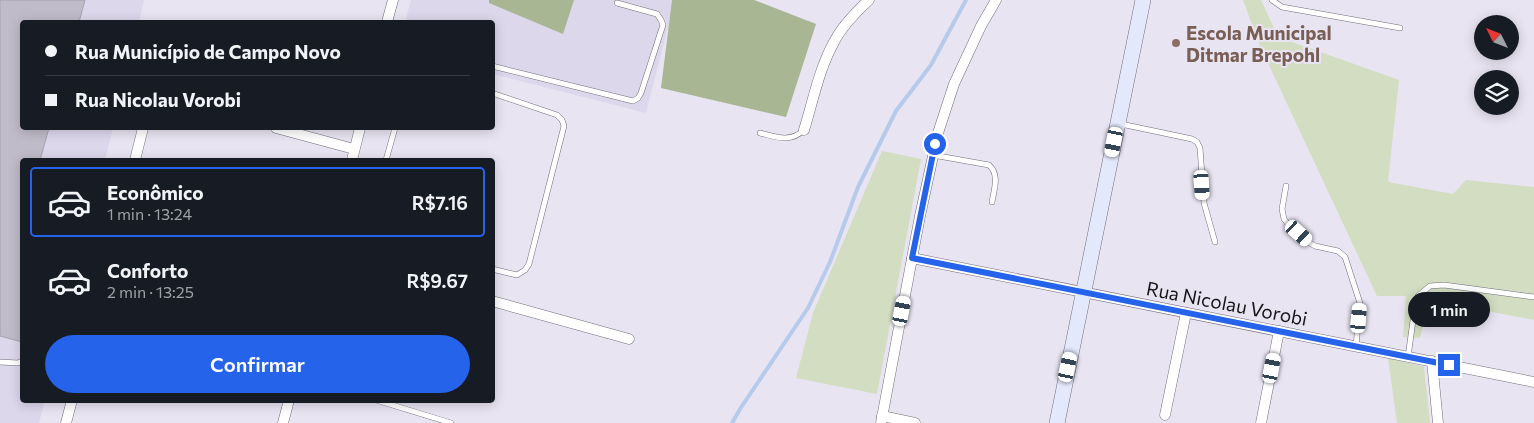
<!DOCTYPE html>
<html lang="pt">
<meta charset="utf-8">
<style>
body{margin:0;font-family:Commissioner,sans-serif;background:#242831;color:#f1f3f6;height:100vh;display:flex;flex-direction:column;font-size:19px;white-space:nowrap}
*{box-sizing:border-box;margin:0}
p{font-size:16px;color:#9ea1a6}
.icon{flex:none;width:28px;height:28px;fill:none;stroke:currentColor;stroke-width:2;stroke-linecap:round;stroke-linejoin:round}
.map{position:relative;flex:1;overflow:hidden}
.details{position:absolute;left:20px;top:158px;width:475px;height:245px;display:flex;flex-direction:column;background:#171b24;border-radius:5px;box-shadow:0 2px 12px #0003}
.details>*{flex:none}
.banner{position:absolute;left:20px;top:20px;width:475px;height:110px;border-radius:5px;box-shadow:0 2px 12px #0003;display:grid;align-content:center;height:110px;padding:0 25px;background:#171b24}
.needle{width:32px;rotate:312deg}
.buttons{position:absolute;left:1474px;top:15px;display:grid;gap:10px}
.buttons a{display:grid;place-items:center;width:45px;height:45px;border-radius:50%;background:#171b24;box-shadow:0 2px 12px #0003;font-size:25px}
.end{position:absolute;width:22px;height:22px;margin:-11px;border:6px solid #2563eb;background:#fff;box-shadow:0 0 0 2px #fff}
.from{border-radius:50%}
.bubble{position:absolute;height:35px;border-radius:18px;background:#171b24;box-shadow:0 2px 12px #0003;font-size:16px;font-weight:600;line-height:35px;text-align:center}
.car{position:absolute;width:15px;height:30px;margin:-15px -8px;border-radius:6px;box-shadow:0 0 4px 1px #0007;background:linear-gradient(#fff 24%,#345 0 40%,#fff 0 76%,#345 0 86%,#fff 0)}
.banner b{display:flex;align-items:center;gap:18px;height:48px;font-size:19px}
.banner b+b{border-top:1px solid #363941}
.banner i{width:12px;height:12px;background:#f1f3f6}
ul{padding:9px 0 0;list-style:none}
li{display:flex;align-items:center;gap:15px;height:70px;margin:0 10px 8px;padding:0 15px;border:2px solid transparent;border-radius:5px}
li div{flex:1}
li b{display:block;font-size:19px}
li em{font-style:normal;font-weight:600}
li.active{border-color:#2563eb}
li>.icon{width:45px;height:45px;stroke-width:1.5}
.primary-button{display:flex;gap:10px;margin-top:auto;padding:10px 25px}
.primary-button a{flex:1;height:58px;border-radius:30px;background:#2563eb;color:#fff;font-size:20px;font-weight:600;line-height:58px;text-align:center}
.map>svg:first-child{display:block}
.built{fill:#ddd7ec}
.green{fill:#d2ddc1}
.forest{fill:#a8b693}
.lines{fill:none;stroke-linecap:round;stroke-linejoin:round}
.stream{stroke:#b6cbeb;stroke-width:4}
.building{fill:#c0bbc9;stroke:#a6a2b0}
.lane-casing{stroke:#716d7a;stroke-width:6}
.street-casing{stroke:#716d7a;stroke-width:11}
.secondary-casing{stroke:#716d7a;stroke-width:16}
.lane{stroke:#fff;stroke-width:5}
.street{stroke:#fff;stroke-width:10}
.secondary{stroke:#e3e8fb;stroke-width:15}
.route{stroke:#2563eb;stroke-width:6}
.education-dot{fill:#8d6e63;stroke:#e8e4f2;stroke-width:2}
.labels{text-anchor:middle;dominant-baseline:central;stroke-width:4;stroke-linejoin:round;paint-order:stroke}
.education-label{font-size:19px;font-weight:bold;fill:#785e54;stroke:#e8e4f2;text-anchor:start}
.street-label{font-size:19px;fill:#161519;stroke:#e8e4f2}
</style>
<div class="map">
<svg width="1534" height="423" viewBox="0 0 1534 423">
<rect width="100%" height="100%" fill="#e8e4f2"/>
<g class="built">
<path d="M 0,0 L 144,0 L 139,22 L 22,22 L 22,128 L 113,128 L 105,160 L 22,160 L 22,400 L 45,400 L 39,423 L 0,423 Z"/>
<path d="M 411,0 L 675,0 L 646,113 L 493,74 L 492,22 L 405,22 Z"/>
</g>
<g class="green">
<path d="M 1243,0 L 1261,0 L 1278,37 L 1399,80 L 1388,182 L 1453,194 L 1466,180 L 1534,187 L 1534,320 L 1430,300 L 1420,338 L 1403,337 L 1406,296 L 1377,296 L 1260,46 Z"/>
<path d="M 882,151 L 921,159 L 877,394 L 796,378 L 813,313 Z"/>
<path d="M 1388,358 L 1424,367 L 1430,423 L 1397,423 Z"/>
</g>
<g class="forest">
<path d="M 489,0 L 574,0 L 563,34 L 489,3 Z"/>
<path d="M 672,0 L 754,0 L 816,24 L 786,117 L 661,88 Z"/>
</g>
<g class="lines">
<path class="stream" d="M 732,423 L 740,409 L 808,308 L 830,262 L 858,187 L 896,111 L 931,65 L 966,0"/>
</g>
<path class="building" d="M 0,0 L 85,0 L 79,22 L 22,22 L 22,128 L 49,128 L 40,160 L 22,160 L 22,342 L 0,336 Z"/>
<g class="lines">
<g class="lane-casing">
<g id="lane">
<path d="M 1272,0 L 1282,7 L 1400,28"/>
<path d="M 492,66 L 633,101 L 638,98 L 641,93 L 663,25 L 661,20 L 657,14 L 617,3"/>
<path d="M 492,93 L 557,115 L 562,120 L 564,126 L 529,264 L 525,270 L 517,275 L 492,269"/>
<path d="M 1121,124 L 1192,139 L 1197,142 L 1200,148 L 1204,203 L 1215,242"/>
<path d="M 760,133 C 776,137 790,143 804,130"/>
<path d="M 933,155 L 989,165 C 1000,175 994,189 992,202"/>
<path d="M 386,160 L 395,128"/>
<path d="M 1286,186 L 1282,209 L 1284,219 L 1288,224 L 1310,243 L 1315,246 L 1338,251 L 1345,257 L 1360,303 L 1356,346"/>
<path d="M 1408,357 L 1415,306 L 1418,296 L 1430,286 L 1444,285 L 1534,297"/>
<path d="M 0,362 L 18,363 L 22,361"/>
<path d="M 376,400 L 451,423"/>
</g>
</g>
<g class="street-casing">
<g id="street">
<path d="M 387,22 L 393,0"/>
<path d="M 276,128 L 354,149"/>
<path d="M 804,130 C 813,101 819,69 834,42 C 842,26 856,12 869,0"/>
<path d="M 135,160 L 143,128"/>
<path d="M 352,160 L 360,128"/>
<path d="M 912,258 L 1534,382"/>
<path d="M 492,301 L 629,339"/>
<path d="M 1432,361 L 1438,423"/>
<path d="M 1165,415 L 1186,313"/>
<path d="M 882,416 L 915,423"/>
<path d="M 66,423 L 72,400"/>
<path d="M 283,423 L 289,400"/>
<path d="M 881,423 L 920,216 L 938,133 L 954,84 L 981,26 L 996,0"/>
<path d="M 1261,423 L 1279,331"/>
</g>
</g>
<g class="secondary-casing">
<path id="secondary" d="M 1057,423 L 1143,0"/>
</g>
<use href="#lane" class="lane"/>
<use href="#street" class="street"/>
<use href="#secondary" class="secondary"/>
</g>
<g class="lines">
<path class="route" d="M 935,144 L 912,258 L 1449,365"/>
</g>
<circle class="education-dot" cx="1176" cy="43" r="5"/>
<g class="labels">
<g class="education-label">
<text x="1186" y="32">Escola Municipal<tspan x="1186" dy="22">Ditmar Brepohl</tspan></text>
</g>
<g class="street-label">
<text transform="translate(1227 303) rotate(11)">Rua Nicolau Vorobi</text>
</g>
</g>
</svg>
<div class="buttons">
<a><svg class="needle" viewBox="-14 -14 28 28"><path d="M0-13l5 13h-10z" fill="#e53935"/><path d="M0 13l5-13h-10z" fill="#9ea1a6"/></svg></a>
<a><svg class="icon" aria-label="layers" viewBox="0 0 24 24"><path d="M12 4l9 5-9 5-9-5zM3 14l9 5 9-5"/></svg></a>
</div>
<i class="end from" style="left:935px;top:144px"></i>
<i class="end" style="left:1449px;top:365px"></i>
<div class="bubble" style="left:1408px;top:292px;width:82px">1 min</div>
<i class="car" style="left:1114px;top:142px;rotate:191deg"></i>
<i class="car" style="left:1202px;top:185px;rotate:176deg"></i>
<i class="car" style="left:1299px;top:233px;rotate:132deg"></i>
<i class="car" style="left:902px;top:311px;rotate:11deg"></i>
<i class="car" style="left:1359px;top:318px;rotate:5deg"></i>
<i class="car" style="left:1068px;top:367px;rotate:12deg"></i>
<i class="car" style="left:1272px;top:368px;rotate:11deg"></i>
<div class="banner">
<b><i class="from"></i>Rua Município de Campo Novo</b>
<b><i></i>Rua Nicolau Vorobi</b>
</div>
<section class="details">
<ul>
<li class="active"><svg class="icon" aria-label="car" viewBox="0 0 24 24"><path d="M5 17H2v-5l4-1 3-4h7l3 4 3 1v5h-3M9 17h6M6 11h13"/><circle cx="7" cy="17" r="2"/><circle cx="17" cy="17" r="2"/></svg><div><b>Econômico</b><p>1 min · 13:24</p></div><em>R$7.16</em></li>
<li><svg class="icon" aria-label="car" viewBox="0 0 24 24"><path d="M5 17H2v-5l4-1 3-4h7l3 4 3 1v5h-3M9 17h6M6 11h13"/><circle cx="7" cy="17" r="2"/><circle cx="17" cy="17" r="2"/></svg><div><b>Conforto</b><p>2 min · 13:25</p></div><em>R$9.67</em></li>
</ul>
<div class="primary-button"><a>Confirmar</a></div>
</section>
</div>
